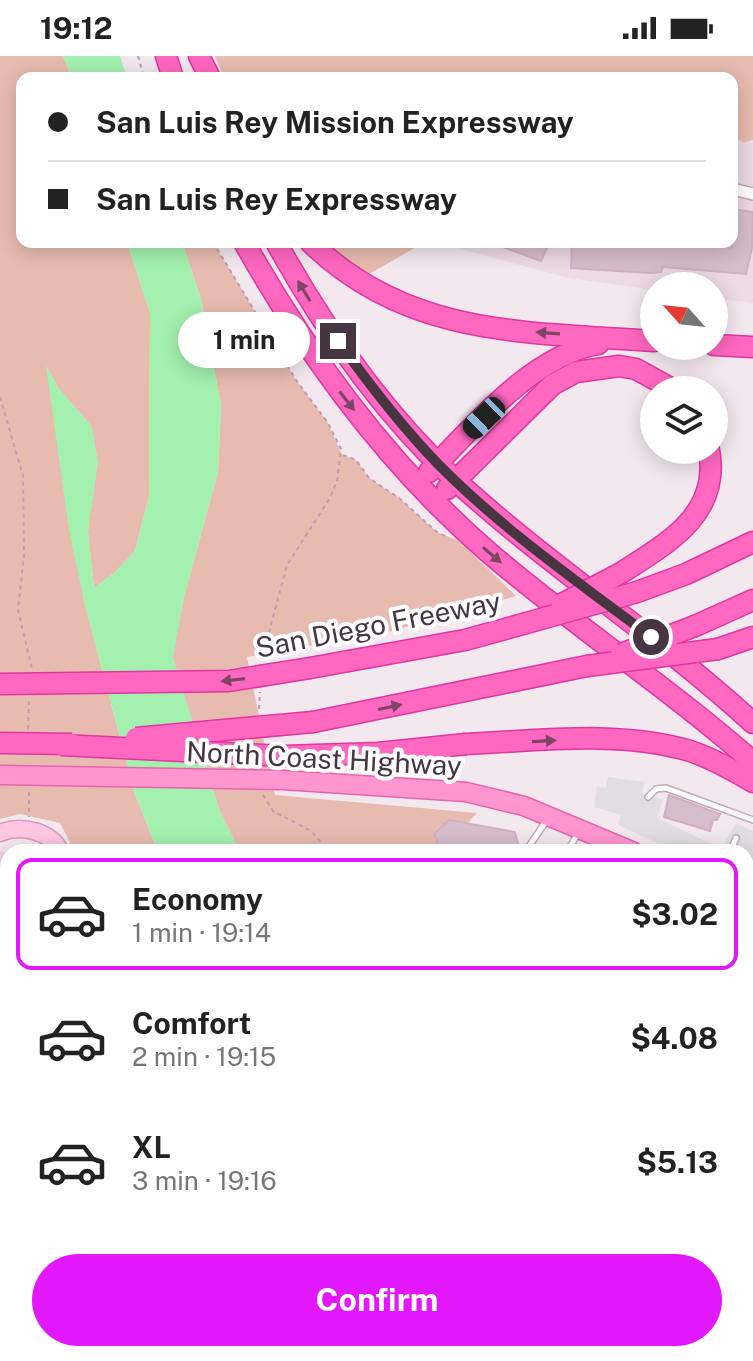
<!DOCTYPE html>
<meta charset="utf-8">
<style>
body{margin:0;font-family:"Public Sans",sans-serif;background:#f2f2f2;color:#222;height:100vh;display:flex;flex-direction:column;font-size:30px;white-space:nowrap}
*{box-sizing:border-box;margin:0}
p{font-size:26px;color:#767676}
.icon{flex:none;width:44px;height:44px;fill:none;stroke:currentColor;stroke-width:2;stroke-linecap:round;stroke-linejoin:round}
.map{position:relative;flex:1;overflow:hidden}
.panel{position:absolute;left:0px;top:788px;width:754px;height:518px;display:flex;flex-direction:column;background:#fff;border-radius:24px 24px 0 0;box-shadow:0 4px 20px #0003}
.panel>*{flex:none}
.banner{position:absolute;left:16px;top:16px;width:722px;height:176px;border-radius:16px;box-shadow:0 4px 20px #0003;display:grid;align-content:center;height:176px;padding:0 32px;background:#fff}
.needle{width:52px;rotate:297deg}
.fabs{position:absolute;left:640px;top:216px;display:grid;gap:16px}
.fabs a{display:grid;place-items:center;width:88px;height:88px;border-radius:50%;background:#fff;box-shadow:0 4px 20px #0003;font-size:40px}
.end{position:absolute;width:36px;height:36px;margin:-18px;border:10px solid #473641;background:#fff;box-shadow:0 0 0 4px #fff}
.from{border-radius:50%}
.bubble{position:absolute;height:56px;border-radius:28px;background:#fff;box-shadow:0 4px 20px #0003;font-size:26px;font-weight:700;line-height:56px;text-align:center}
.car{position:absolute;width:24px;height:48px;margin:-24px -12px;border-radius:10px;box-shadow:0 0 6px 2px #0007;background:linear-gradient(#222 24%,#8ab4d8 0 40%,#222 0 76%,#8ab4d8 0 86%,#222 0)}
.banner b{display:flex;align-items:center;gap:28px;height:76px;font-size:30px}
.banner b+b{border-top:2px solid #e0e0e0}
.banner i{width:20px;height:20px;background:#222}
ul{padding:14px 0 0;list-style:none}
li{display:flex;align-items:center;gap:24px;height:112px;margin:0 16px 12px;padding:0 16px;border:4px solid transparent;border-radius:16px}
li div{flex:1}
li b{display:block;font-size:30px}
li em{font-style:normal;font-weight:700}
li.active{border-color:#e217fb}
li>.icon{width:72px;height:72px;stroke-width:1.5}
.primary-button{display:flex;gap:16px;margin-top:auto;padding:16px 32px}
.primary-button a{flex:1;height:92px;border-radius:48px;background:#e217fb;color:#fff;font-size:32px;font-weight:700;line-height:92px;text-align:center}
.status{display:flex;justify-content:space-between;align-items:center;height:56px;padding:0 40px;background:#fff;direction:ltr}
.status svg{height:22px;fill:currentColor}
.map>svg:first-child{display:block}
.residential{fill:#ecdae4}
.commercial{fill:#f6d3eb}
.green{fill:#e8bbb0}
.parking{fill:#e2dde0}
.water{fill:#a4f1af}
.building{fill:#d6bdcd;stroke:#d1b0c5;stroke-width:2}
.lines{fill:none;stroke-linecap:round;stroke-linejoin:round}
.lane-casing{stroke:#c0aab7;stroke-width:8}
.street-casing{stroke:#c0aab7;stroke-width:14}
.secondary-casing{stroke:#da9bbc;stroke-width:19}
.primary-casing{stroke:#e565ad;stroke-width:21}
.highway-casing{stroke:#df37a0;stroke-width:23}
.path{stroke:#c19bb3;stroke-width:2;stroke-dasharray:4 4;stroke-linecap:butt}
.lane{stroke:#fff;stroke-width:5}
.street{stroke:#fff;stroke-width:11}
.secondary{stroke:#ffc7e3;stroke-width:16}
.primary{stroke:#ff96cf;stroke-width:18}
.highway{stroke:#ff68c1;stroke-width:20}
.rail-casing{stroke:#979797;stroke-width:6}
.rail{stroke:#fff;stroke-width:3;stroke-dasharray:9;stroke-linecap:butt}
.primary-bridge-casing{stroke:#e565ad;stroke-width:21;stroke-linecap:butt}
.highway-bridge-casing{stroke:#df37a0;stroke-width:23;stroke-linecap:butt}
.primary-bridge{stroke:#ff96cf;stroke-width:18}
.highway-bridge{stroke:#ff68c1;stroke-width:20}
.oneway{fill:#7e4567}
.route{stroke:#473641;stroke-width:10}
.labels{text-anchor:middle;dominant-baseline:central;stroke-width:8;stroke-linejoin:round;paint-order:stroke}
.street-label{font-size:28px;fill:#473641;stroke:#fff}
</style>
<div class="status"><b>19:12</b><svg viewBox="0 0 49 12"><path d="M0 12V9h3v3zM5 12V6h3v6zM10 12V3h3v9zM15 12V0h3v12zM26 1h20v11H26zM47 4h2v5h-2z"/></svg></div>
<div class="map">
<svg width="753" height="1305" viewBox="0 0 753 1305">
<rect width="100%" height="100%" fill="#f4e8ef"/>
<path class="residential" d="M 732,81 L 744,87 L 753,86 L 753,247 L 714,242 L 714,230 L 654,230 L 654,234 L 569,222 L 464,194 L 448,186 L 732,186 Z"/>
<path class="commercial" d="M 0,795 L 8,796 L 8,1255 L 0,1253 Z"/>
<g class="green">
<path d="M 0,0 L 63,0 L 72,22 L 22,22 L 22,186 L 127,186 L 150,257 L 149,440 L 135,495 L 114,517 L 94,532 L 88,476 L 92,371 L 59,333 L 47,312 L 84,545 L 135,738 L 158,796 L 75,796 L 60,767 L 20,758 L 0,763 Z"/>
<path d="M 215,0 L 753,0 L 753,84 L 744,87 L 732,80 L 732,22 L 224,22 Z"/>
<path d="M 182,186 L 213,186 L 296,324 L 328,367 L 342,399 L 356,404 L 369,422 L 399,442 L 438,477 L 458,484 L 516,540 L 392,575 L 247,601 L 275,739 L 477,757 L 456,779 L 456,796 L 240,796 L 220,756 L 172,601 L 184,541 L 218,416 L 221,349 L 201,243 Z"/>
<path d="M 320,186 L 425,186 L 364,221 Z"/>
<path d="M 177,1298 L 324,1298 L 326,1305 L 176,1305 Z"/>
<path d="M 459,1298 L 577,1298 L 580,1305 L 461,1305 Z"/>
</g>
<g class="parking">
<path d="M 608,721 L 644,726 L 642,737 L 663,744 L 657,762 L 718,791 L 723,789 L 736,767 L 753,775 L 753,820 L 748,830 L 746,796 L 677,796 L 618,769 L 621,759 L 594,751 L 597,731 L 606,732 Z"/>
<path d="M 8,1017 L 8,1245 L 0,1243 L 0,1031 Z"/>
</g>
<g class="water">
<path d="M 63,0 L 120,0 L 127,22 L 72,22 Z"/>
<path d="M 127,186 L 182,186 L 201,243 L 221,349 L 218,416 L 184,541 L 173,601 L 220,756 L 240,796 L 158,796 L 135,738 L 84,545 L 69,474 L 46,309 L 59,333 L 92,371 L 98,406 L 88,476 L 94,532 L 114,517 L 135,495 L 149,440 L 150,257 Z"/>
<path d="M 324,1298 L 459,1298 L 461,1305 L 326,1305 Z"/>
</g>
<g class="building">
<path d="M 732,153 L 753,156 L 752,192 L 746,218 L 663,211 L 661,216 L 650,217 L 571,212 L 572,186 L 650,191 L 650,186 L 687,186 L 732,192 Z"/>
<path d="M 489,186 L 550,186 L 541,205 Z"/>
<path d="M 669,739 L 720,758 L 717,764 L 713,764 L 710,775 L 664,761 Z"/>
<path d="M 449,764 L 515,776 L 520,796 L 442,796 L 434,778 Z"/>
</g>
<g class="lines">
<g class="lane-casing">
<g id="lane">
<path d="M 648,741 L 656,733 L 666,732 L 753,764"/>
<path d="M 525,796 L 547,764"/>
<path d="M 567,796 L 578,777"/>
<path d="M 730,796 L 736,782"/>
<path d="M 1,844 L 8,848"/>
<path d="M 0,910 L 8,895"/>
<path d="M 746,1108 L 753,1083 L 753,1063"/>
<path d="M 0,1250 L 8,1252"/>
</g>
</g>
<g class="street-casing">
<g id="street">
<path d="M 732,133 L 753,138"/>
<path d="M 0,1020 L 8,1004"/>
<path d="M 746,1201 L 753,1205"/>
<path d="M 746,1245 L 753,1249"/>
<path d="M 746,1285 L 753,1288"/>
<path d="M 580,1298 L 583,1305"/>
<path d="M 692,1298 L 694,1305"/>
</g>
</g>
<g class="secondary-casing">
<path id="secondary" d="M 0,777 C 21,768 51,775 61,796"/>
</g>
<g class="primary-casing">
<g id="primary">
<path d="M 466,736 L 524,750 L 634,796"/>
<path d="M 746,850 L 753,854"/>
</g>
</g>
<g class="highway-casing">
<g id="highway">
<path d="M 166,0 L 173,22"/>
<path d="M 199,0 L 210,22"/>
<path d="M 244,186 C 308,300 387,408 487,495 C 573,569 668,631 753,706"/>
<path d="M 276,186 C 324,273 382,356 455,424 C 550,511 658,580 753,667"/>
<path d="M 310,186 C 407,281 527,276 654,285"/>
<path d="M 714,289 L 753,291"/>
<path d="M 429,416 C 474,370 533,299 598,288"/>
<path d="M 447,433 L 552,329 L 576,316 L 619,310 L 636,313 L 674,334"/>
<path d="M 621,517 C 666,488 721,459 709,394"/>
<path d="M 637,536 L 686,518 L 753,486"/>
<path d="M 695,570 L 753,544"/>
<path d="M 718,593 L 753,581"/>
<path d="M 310,612 L 465,584 L 523,568"/>
<path d="M 313,666 L 587,610"/>
<path d="M 466,688 C 538,685 616,674 687,694 C 710,701 733,714 753,726"/>
</g>
</g>
<g class="path">
<path d="M 138,0 L 144,22"/>
<path d="M 213,186 L 296,324 L 328,367 L 341,393 L 337,425 L 330,442 L 287,509 L 270,572 L 265,602"/>
<path d="M 0,341 L 23,420 L 24,499 L 18,554 L 32,613"/>
<path d="M 343,399 L 356,404 L 369,422 L 399,442 L 438,477 L 446,480"/>
<path d="M 259,653 L 260,636"/>
<path d="M 28,673 L 29,644"/>
<path d="M 29,736 L 29,761"/>
<path d="M 263,739 L 273,755 L 311,775 L 330,796"/>
<path d="M 523,1298 L 527,1305"/>
</g>
<use href="#lane" class="lane"/>
<use href="#street" class="street"/>
<use href="#secondary" class="secondary"/>
<use href="#primary" class="primary"/>
<use href="#highway" class="highway"/>
<g class="rail-casing">
<g id="rail">
<path d="M 0,1291 L 8,1293"/>
<path d="M 28,1298 L 54,1305"/>
</g>
</g>
<use href="#rail" class="rail"/>
<g class="primary-bridge-casing">
<path id="primary-bridge" d="M 0,719 L 283,724 L 466,736"/>
</g>
<g class="highway-bridge-casing">
<g id="highway-bridge">
<path d="M 562,548 L 621,517"/>
<path d="M 523,568 L 637,536"/>
<path d="M 621,598 L 695,570"/>
<path d="M 587,610 L 718,593"/>
<path d="M 0,628 L 229,625 L 310,612"/>
<path d="M 136,682 L 313,666"/>
<path d="M 0,687 L 72,688"/>
<path d="M 61,689 L 284,700 L 378,697 L 466,688"/>
</g>
</g>
<use href="#primary-bridge" class="primary-bridge"/>
<use href="#highway-bridge" class="highway-bridge"/>
</g>
<defs><path id="oneway-solid" d="M-6-.8H1V-3.2L6.5 0L1 3.2V.8H-6Z" transform="scale(2)"/></defs>
<g class="oneway">
<use href="#oneway-solid" transform="translate(304 235) rotate(-121)"/>
<use href="#oneway-solid" transform="translate(548 277) rotate(-176)"/>
<use href="#oneway-solid" transform="translate(347 345) rotate(52)"/>
<use href="#oneway-solid" transform="translate(492 499) rotate(40)"/>
<use href="#oneway-solid" transform="translate(233 624) rotate(173)"/>
<use href="#oneway-solid" transform="translate(390 651) rotate(-12)"/>
<use href="#oneway-solid" transform="translate(544 685) rotate(-3)"/>
</g>
<g class="lines">
<path class="route" d="M 338,285 C 369,328 401,370 438,408 C 502,473 578,526 651,581"/>
</g>
<g class="labels">
<g class="street-label">
<text transform="translate(378 568) rotate(-11)">San Diego Freeway</text>
<text transform="translate(324 702) rotate(3)">North Coast Highway</text>
</g>
</g>
</svg>
<div class="fabs">
<a><svg class="needle" viewBox="-14 -14 28 28"><path d="M0-13l5 13h-10z" fill="#e53935"/><path d="M0 13l5-13h-10z" fill="#767676"/></svg></a>
<a><svg class="icon" aria-label="layers" viewBox="0 0 24 24"><path d="M12 4l9 5-9 5-9-5zM3 14l9 5 9-5"/></svg></a>
</div>
<i class="end from" style="left:651px;top:581px"></i>
<i class="end" style="left:338px;top:285px"></i>
<div class="bubble" style="left:178px;top:256px;width:132px">1 min</div>
<i class="car" style="left:484px;top:362px;rotate:226deg"></i>
<div class="banner">
<b><i class="from"></i>San Luis Rey Mission Expressway</b>
<b><i></i>San Luis Rey Expressway</b>
</div>
<section class="panel">
<ul>
<li class="active"><svg class="icon" aria-label="car" viewBox="0 0 24 24"><path d="M5 17H2v-5l4-1 3-4h7l3 4 3 1v5h-3M9 17h6M6 11h13"/><circle cx="7" cy="17" r="2"/><circle cx="17" cy="17" r="2"/></svg><div><b>Economy</b><p>1 min · 19:14</p></div><em>$3.02</em></li>
<li><svg class="icon" aria-label="car" viewBox="0 0 24 24"><path d="M5 17H2v-5l4-1 3-4h7l3 4 3 1v5h-3M9 17h6M6 11h13"/><circle cx="7" cy="17" r="2"/><circle cx="17" cy="17" r="2"/></svg><div><b>Comfort</b><p>2 min · 19:15</p></div><em>$4.08</em></li>
<li><svg class="icon" aria-label="car" viewBox="0 0 24 24"><path d="M5 17H2v-5l4-1 3-4h7l3 4 3 1v5h-3M9 17h6M6 11h13"/><circle cx="7" cy="17" r="2"/><circle cx="17" cy="17" r="2"/></svg><div><b>XL</b><p>3 min · 19:16</p></div><em>$5.13</em></li>
</ul>
<div class="primary-button"><a>Confirm</a></div>
</section>
</div>
